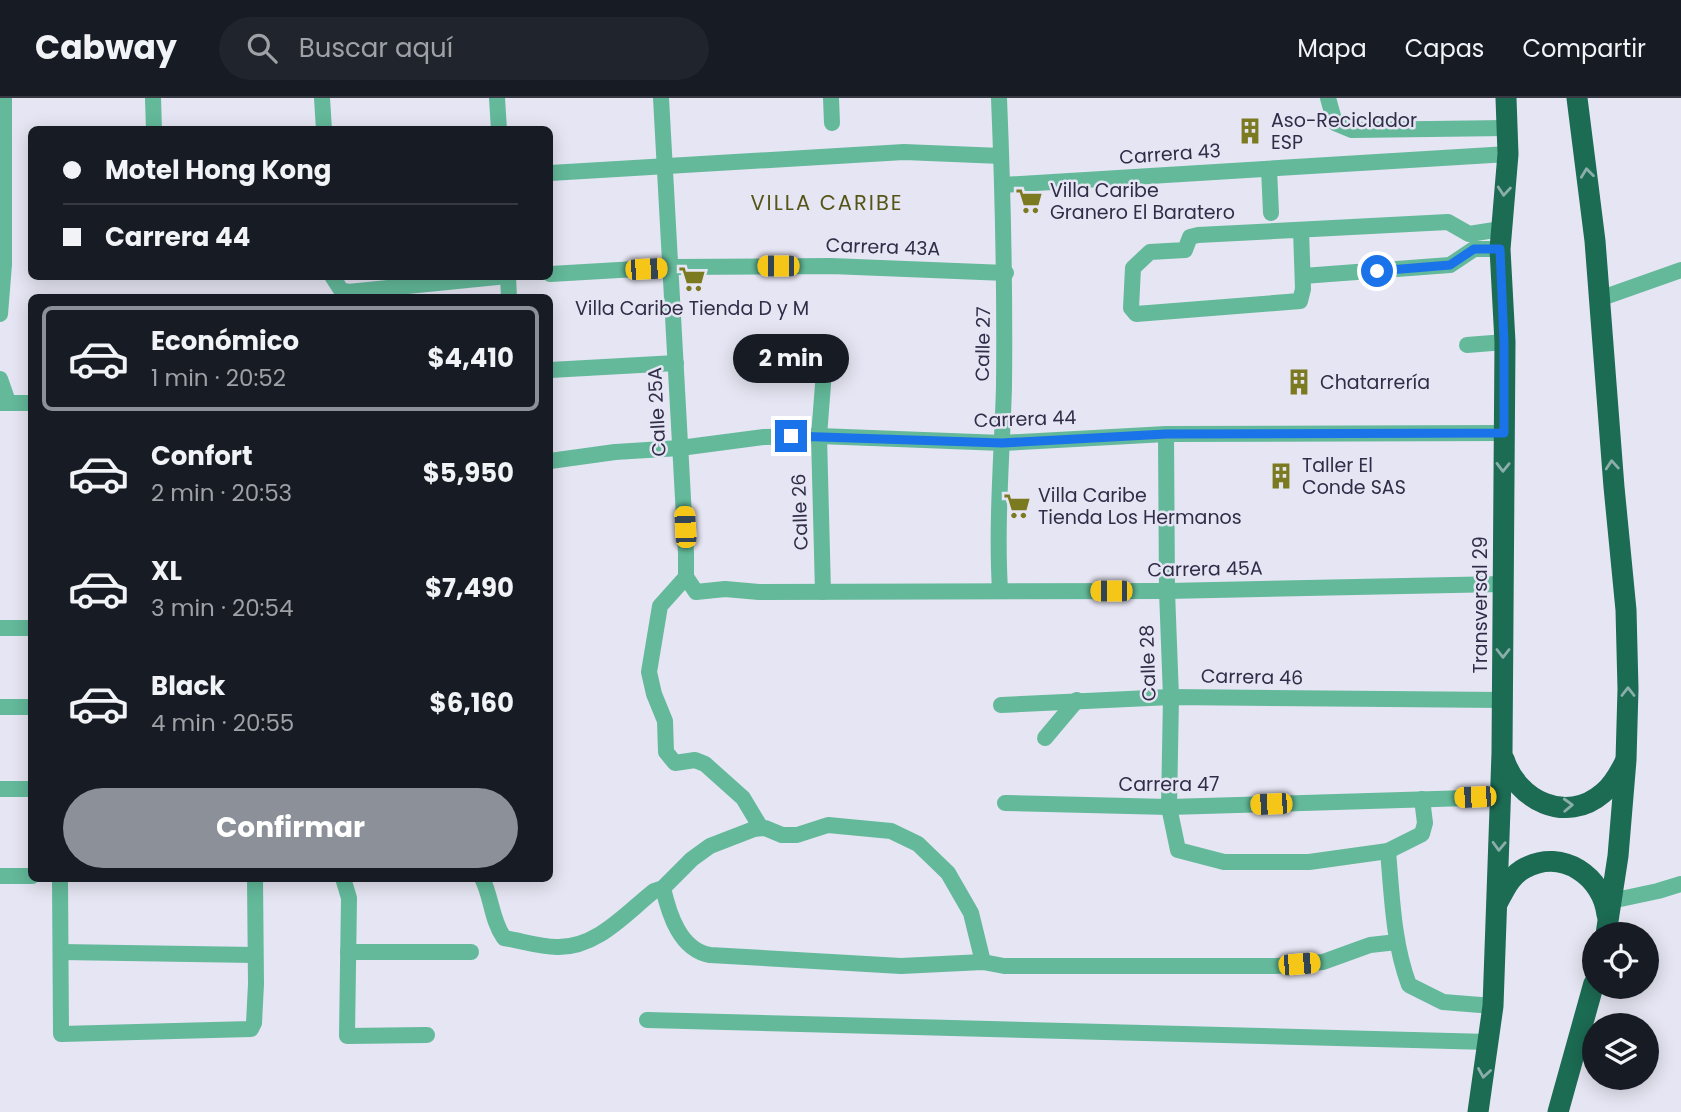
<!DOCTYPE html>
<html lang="es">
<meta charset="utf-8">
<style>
body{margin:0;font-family:Poppins,sans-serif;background:#20242c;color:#f1f3f6;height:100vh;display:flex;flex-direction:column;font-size:26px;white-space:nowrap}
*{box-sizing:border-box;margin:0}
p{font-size:23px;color:#9ea1a6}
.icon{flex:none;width:38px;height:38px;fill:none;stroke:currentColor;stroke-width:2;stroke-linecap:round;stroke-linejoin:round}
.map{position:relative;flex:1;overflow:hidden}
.sheet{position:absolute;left:28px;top:196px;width:525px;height:588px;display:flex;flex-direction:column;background:#171b24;border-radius:10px;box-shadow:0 4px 18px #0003}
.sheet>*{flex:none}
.banner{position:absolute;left:28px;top:28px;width:525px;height:154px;border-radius:10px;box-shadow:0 4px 18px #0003;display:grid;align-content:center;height:154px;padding:0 35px;background:#171b24}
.fabs{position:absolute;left:1582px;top:824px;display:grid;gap:14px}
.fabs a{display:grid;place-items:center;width:77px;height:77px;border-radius:50%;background:#171b24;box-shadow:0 4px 18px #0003;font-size:35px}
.end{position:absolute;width:32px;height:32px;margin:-16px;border:9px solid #1a73e8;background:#fff;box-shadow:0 0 0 4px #fff}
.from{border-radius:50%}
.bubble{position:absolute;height:49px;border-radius:24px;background:#171b24;box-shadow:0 4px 18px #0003;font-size:23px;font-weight:700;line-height:49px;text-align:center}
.car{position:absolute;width:21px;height:42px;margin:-21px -10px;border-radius:9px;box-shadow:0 0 5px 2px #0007;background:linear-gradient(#f5c518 24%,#345 0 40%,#f5c518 0 76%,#345 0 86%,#f5c518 0)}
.banner b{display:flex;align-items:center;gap:24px;height:66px;font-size:26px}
.banner b+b{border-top:2px solid #363941}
.banner i{width:18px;height:18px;background:#f1f3f6}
ul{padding:12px 0 0;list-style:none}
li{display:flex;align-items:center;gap:21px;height:105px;margin:0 14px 10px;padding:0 21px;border:4px solid transparent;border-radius:10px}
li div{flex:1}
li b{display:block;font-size:26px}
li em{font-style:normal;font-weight:700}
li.on{border-color:#8c9099}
li>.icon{width:63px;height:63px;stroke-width:1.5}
.cta{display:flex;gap:14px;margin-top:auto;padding:14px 35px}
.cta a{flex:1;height:80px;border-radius:42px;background:#8c9099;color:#fff;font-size:28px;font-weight:700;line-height:80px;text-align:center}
header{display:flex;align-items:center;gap:42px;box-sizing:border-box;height:98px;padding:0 35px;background:#171b24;border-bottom:2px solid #363941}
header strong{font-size:33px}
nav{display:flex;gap:38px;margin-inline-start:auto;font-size:24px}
.search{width:490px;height:63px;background:#20242c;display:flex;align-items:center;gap:18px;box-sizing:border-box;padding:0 24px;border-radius:38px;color:#9ea1a6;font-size:26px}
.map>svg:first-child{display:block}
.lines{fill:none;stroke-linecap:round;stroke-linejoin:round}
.minor{stroke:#63b99a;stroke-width:16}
.highway{stroke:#1c6b53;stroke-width:21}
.oneway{stroke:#8baeab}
.route{stroke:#1a73e8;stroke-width:9}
.labels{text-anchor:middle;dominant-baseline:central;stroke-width:5;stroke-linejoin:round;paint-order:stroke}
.poi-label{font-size:19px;fill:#2f2d48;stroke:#e6e5f3;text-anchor:start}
.street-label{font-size:19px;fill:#2f2d48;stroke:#e6e5f3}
.neighbourhood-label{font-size:21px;letter-spacing:2px;fill:#565518;stroke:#e6e5f3}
</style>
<header>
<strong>Cabway</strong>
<div class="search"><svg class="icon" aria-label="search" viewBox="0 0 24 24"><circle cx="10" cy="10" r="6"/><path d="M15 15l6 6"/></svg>Buscar aquí</div>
<nav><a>Mapa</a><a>Capas</a><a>Compartir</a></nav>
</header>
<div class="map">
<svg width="1681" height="1014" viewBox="0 0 1681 1014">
<rect width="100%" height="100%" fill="#e6e5f3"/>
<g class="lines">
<g class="minor">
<path d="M 153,0 L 154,32"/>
<path d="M 322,0 L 324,32"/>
<path d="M 497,0 L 499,32"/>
<path d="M 661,0 L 686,455 L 686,479 L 696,494 L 725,491 L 759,494 L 1167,493 L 1502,486"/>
<path d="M 831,0 L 832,25"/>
<path d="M 999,0 C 1003,97 1005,192 1004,289 C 1002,357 996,425 1000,492"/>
<path d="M 1328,0 L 1335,25 L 1352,32 L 1507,30"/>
<path d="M 1269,71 L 1271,115"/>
<path d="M 550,75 L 904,54 L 1001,58"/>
<path d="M 1003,87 L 1508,56"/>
<path d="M 1301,132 L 1303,191 L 1300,203 L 1136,216 L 1131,210 L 1133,170 L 1150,154 L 1185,152 L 1190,139 L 1198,137 L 1448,124 L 1469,136 L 1501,131"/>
<path d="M 550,176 L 671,169 L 831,168 L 1006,175"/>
<path d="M 332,178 L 341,192 L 348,194 L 507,178"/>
<path d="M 508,178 L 509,200"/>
<path d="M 1303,178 L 1450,167 L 1474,151 L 1500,151"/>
<path d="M 1599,201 L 1681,172"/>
<path d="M 0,216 L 4,166 L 4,0"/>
<path d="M 1467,247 L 1505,244"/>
<path d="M 550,272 L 676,265"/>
<path d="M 0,281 L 8,304"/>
<path d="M 0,305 L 32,305"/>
<path d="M 1166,336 L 1167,493 L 1171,599 L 1169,709 L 1178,752 L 1224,764 L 1309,764 L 1388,753 L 1422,736 L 1425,725 L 1422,701"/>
<path d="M 550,363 L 615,354 L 680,350 L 764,339 L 819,338 L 1002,345 L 1166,336 L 1504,335"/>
<path d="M 686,479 L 660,508 L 649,574 L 654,596 L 665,623 L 666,654 L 675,665 L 695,662 L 705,666 L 743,700 L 761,730"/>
<path d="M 823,494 L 819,338 L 826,248"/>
<path d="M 0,530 L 32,530"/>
<path d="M 1001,607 L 1171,599 L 1503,602"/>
<path d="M 0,609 L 32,609"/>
<path d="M 1045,640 L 1077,602"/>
<path d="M 0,691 L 32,691"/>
<path d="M 1005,705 L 1169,709 L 1501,699"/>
<path d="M 1388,753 C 1392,798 1393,844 1409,887 L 1443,904 L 1493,908"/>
<path d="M 0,778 L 32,778"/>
<path d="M 60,780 L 61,936 L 251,931 L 254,925 L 256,886 L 255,780"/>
<path d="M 343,780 L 349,800 L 347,938 L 427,937"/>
<path d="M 482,780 C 492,800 491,821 504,840 C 522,843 540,849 557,849 C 597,850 626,815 654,793 L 663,790 L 692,761 L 710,748 L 754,731 L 765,730 L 782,737 L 797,737 L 828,727 L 891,733 L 918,746 L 948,775 L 971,815 L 983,864"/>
<path d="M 663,790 C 669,816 680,852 710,857 L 901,868 L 983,864 L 1004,868 L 1276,868 L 1323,864 L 1370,847 L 1397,844"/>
<path d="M 1611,803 L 1658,793 L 1681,786"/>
<path d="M 61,854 L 255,857"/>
<path d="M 348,854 L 471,854"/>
<path d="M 647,922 L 1489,944"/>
</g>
<g class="highway">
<path d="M 1577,0 L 1595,143 L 1614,389 L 1626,512 L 1628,591 L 1626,662 L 1618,758 L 1606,836"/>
<path d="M 1504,661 C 1517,702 1566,727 1603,695 C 1613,687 1619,676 1625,664"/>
<path d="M 1498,804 C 1505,791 1511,777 1525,770 C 1563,750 1603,779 1607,817"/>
<path d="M 1478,1014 L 1493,908 L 1502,655 L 1505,244 L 1500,151 L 1508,56 L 1506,0"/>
<path d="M 1558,1014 L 1594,885"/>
</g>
</g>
<defs><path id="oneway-chevron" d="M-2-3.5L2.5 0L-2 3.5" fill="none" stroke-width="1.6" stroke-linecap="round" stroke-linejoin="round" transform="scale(1.75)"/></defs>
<g class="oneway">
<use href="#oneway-chevron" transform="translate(1587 75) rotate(-97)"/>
<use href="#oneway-chevron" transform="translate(1504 93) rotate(95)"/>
<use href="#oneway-chevron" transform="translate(1612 367) rotate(-94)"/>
<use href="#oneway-chevron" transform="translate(1503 369) rotate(91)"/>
<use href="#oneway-chevron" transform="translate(1503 555) rotate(90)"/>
<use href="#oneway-chevron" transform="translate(1628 594) rotate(-90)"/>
<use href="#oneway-chevron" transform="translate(1568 707) rotate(-2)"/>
<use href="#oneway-chevron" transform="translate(1499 748) rotate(92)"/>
<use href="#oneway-chevron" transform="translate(1484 975) rotate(99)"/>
</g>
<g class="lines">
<path class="route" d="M 791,338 L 1002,345 L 1166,336 L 1504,335 L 1504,244 L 1500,151 L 1474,151 L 1450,167 L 1377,173"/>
</g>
<defs>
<g id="building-bare" transform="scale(2.1)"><path d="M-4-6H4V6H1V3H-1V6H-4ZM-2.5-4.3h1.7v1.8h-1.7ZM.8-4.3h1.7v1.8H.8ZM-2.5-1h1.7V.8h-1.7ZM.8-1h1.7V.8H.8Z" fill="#7c7a20" stroke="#e6e5f3" stroke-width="2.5" paint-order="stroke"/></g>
<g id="supermarket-bare" transform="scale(2.1)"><path d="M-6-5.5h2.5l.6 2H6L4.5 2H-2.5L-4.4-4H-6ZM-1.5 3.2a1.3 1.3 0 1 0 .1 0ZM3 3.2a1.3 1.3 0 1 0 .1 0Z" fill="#7c7a20" stroke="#e6e5f3" stroke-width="2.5" paint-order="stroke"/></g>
</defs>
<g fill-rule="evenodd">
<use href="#building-bare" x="1250" y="33"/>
<use href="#supermarket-bare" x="1029" y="103"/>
<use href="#supermarket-bare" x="692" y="181"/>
<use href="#building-bare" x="1299" y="284"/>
<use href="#building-bare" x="1281" y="378"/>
<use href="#supermarket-bare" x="1017" y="408"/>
</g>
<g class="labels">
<g class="poi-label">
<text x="1271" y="22">Aso-Reciclador<tspan x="1271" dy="22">ESP</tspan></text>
<text x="1050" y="92">Villa Caribe<tspan x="1050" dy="22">Granero El Baratero</tspan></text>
<text x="692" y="210" text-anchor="middle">Villa Caribe Tienda D y M</text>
<text x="1320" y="284">Chatarrería</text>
<text x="1302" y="367">Taller El<tspan x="1302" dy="22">Conde SAS</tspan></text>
<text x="1038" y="397">Villa Caribe<tspan x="1038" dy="22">Tienda Los Hermanos</tspan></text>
</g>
<g class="street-label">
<text transform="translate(1170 56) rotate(-4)">Carrera 43</text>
<text transform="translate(883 149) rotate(2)">Carrera 43A</text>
<text transform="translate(983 246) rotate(-89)">Calle 27</text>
<text transform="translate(657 314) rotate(-93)">Calle 25A</text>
<text transform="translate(1025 321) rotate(-2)">Carrera 44</text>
<text transform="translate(800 414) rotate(-92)">Calle 26</text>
<text transform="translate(1205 471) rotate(-1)">Carrera 45A</text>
<text transform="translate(1480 507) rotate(-90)">Transversal 29</text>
<text transform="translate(1148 565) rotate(-92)">Calle 28</text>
<text transform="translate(1252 579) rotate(1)">Carrera 46</text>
<text x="1169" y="686">Carrera 47</text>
</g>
<g class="neighbourhood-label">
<text x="827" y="104">VILLA CARIBE</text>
</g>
</g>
</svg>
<div class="fabs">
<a><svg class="icon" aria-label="locate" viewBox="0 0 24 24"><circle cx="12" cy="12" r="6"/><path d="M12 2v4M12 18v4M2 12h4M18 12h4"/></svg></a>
<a><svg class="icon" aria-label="layers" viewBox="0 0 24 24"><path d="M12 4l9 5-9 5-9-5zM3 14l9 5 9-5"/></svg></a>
</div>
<i class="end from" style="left:1377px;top:173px"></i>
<i class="end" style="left:791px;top:338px"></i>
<div class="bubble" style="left:733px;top:236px;width:116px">2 min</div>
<i class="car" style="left:778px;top:168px;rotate:270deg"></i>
<i class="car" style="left:646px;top:171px;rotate:87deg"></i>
<i class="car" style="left:685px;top:429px;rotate:357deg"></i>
<i class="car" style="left:1111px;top:493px;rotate:270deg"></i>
<i class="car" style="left:1475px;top:699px;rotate:268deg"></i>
<i class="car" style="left:1271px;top:706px;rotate:268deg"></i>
<i class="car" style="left:1299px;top:866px;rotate:85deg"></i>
<div class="banner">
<b><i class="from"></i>Motel Hong Kong</b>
<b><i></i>Carrera 44</b>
</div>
<section class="sheet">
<ul>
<li class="on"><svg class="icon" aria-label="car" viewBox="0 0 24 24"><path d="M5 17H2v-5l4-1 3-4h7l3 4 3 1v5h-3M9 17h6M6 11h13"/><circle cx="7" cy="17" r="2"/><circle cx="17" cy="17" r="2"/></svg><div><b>Económico</b><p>1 min · 20:52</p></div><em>$4,410</em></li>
<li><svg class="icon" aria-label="car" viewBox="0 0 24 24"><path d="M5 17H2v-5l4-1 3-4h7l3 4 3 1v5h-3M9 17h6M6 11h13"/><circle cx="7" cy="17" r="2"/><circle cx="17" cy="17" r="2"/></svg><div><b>Confort</b><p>2 min · 20:53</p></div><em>$5,950</em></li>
<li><svg class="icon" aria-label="car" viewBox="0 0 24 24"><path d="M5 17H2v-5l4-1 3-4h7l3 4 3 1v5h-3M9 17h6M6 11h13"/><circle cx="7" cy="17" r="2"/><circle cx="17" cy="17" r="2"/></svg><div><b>XL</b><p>3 min · 20:54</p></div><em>$7,490</em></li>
<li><svg class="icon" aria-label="car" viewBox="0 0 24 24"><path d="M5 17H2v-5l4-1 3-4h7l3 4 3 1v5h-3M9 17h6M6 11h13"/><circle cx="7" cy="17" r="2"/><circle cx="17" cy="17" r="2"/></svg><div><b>Black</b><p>4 min · 20:55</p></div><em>$6,160</em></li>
</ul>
<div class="cta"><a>Confirmar</a></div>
</section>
</div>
